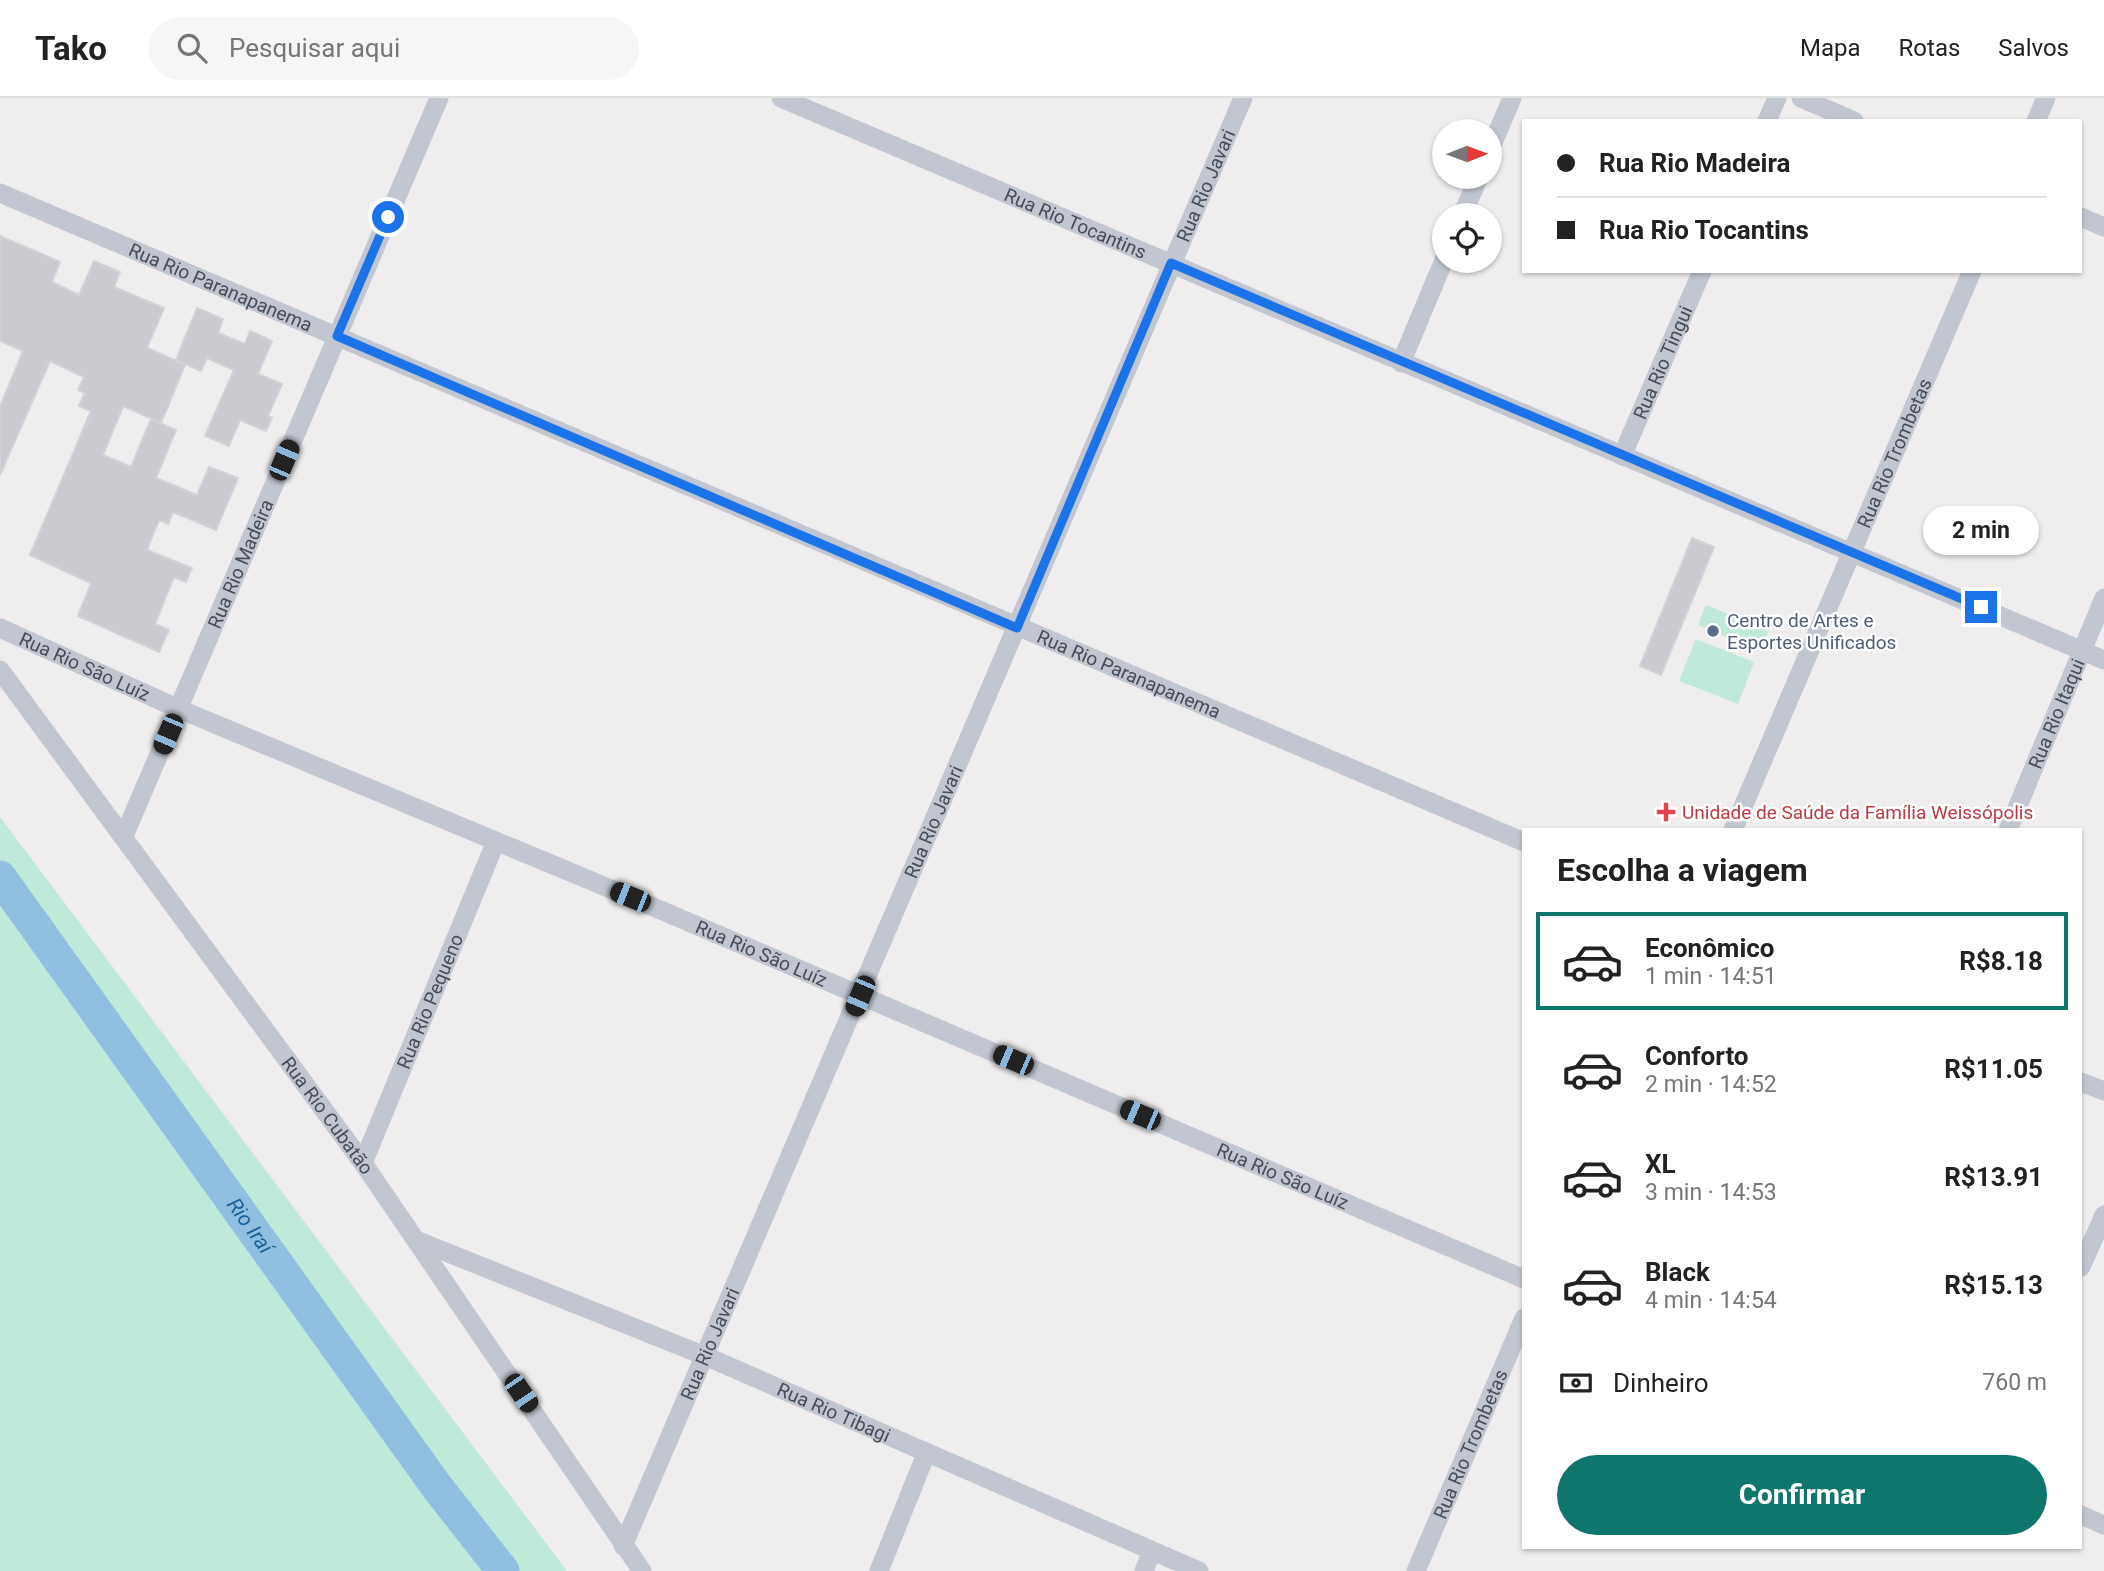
<!DOCTYPE html>
<html lang="pt">
<meta charset="utf-8">
<style>
body{margin:0;font-family:Roboto,sans-serif;background:#f6f6f6;color:#222;height:100vh;display:flex;flex-direction:column;font-size:26px;white-space:nowrap}
*{box-sizing:border-box;margin:0}
p{font-size:23px;color:#767676}
.icon{flex:none;width:38px;height:38px;fill:none;stroke:currentColor;stroke-width:2;stroke-linecap:round;stroke-linejoin:round}
.map{position:relative;flex:1;overflow:hidden}
.details{position:absolute;left:1522px;top:730px;width:560px;height:721px;display:flex;flex-direction:column;background:#fff;border-radius:0px;box-shadow:0 2px 5px #0004}
.details>*{flex:none}
.guide{position:absolute;left:1522px;top:21px;width:560px;height:154px;border-radius:0px;box-shadow:0 2px 5px #0004;display:grid;align-content:center;height:154px;padding:0 35px;background:#fff}
.needle{width:46px;rotate:89deg}
.buttons{position:absolute;left:1432px;top:21px;display:grid;gap:14px}
.buttons a{display:grid;place-items:center;width:70px;height:70px;border-radius:50%;background:#fff;box-shadow:0 2px 5px #0004;font-size:35px}
.end{position:absolute;width:32px;height:32px;margin:-16px;border:9px solid #1a73e8;background:#fff;box-shadow:0 0 0 4px #fff}
.from{border-radius:50%}
.bubble{position:absolute;height:49px;border-radius:24px;background:#fff;box-shadow:0 2px 5px #0004;font-size:23px;font-weight:700;line-height:49px;text-align:center}
.car{position:absolute;width:21px;height:42px;margin:-21px -10px;border-radius:9px;box-shadow:0 0 5px 2px #0007;background:linear-gradient(#222 24%,#8ab4d8 0 40%,#222 0 76%,#8ab4d8 0 86%,#222 0)}
.guide b{display:flex;align-items:center;gap:24px;height:66px;font-size:26px}
.guide b+b{border-top:2px solid #e0e0e0}
.guide i{width:18px;height:18px;background:#222}
ul{padding:0;list-style:none}
li{display:flex;align-items:center;gap:21px;height:98px;margin:0 14px 10px;padding:0 21px;border:4px solid transparent;border-radius:0px}
li div{flex:1}
li b{display:block;font-size:26px}
li em{font-style:normal;font-weight:700}
li.selected{border-color:#0f766e}
li>.icon{width:63px;height:63px;stroke-width:1.5}
h2{padding:0 35px;font-size:32px;line-height:84px}
.pay{display:flex;align-items:center;gap:18px;height:77px;padding:0 35px;font-size:26px}
.pay p{margin-inline-start:auto}
.action{display:flex;gap:14px;margin-top:auto;padding:14px 35px}
.action a{flex:1;height:80px;border-radius:42px;background:#0f766e;color:#fff;font-size:28px;font-weight:700;line-height:80px;text-align:center}
header{display:flex;align-items:center;gap:42px;box-sizing:border-box;height:98px;padding:0 35px;background:#fff;border-bottom:2px solid #e0e0e0}
header strong{font-size:33px}
nav{display:flex;gap:38px;margin-inline-start:auto;font-size:24px}
.search{width:490px;height:63px;background:#f6f6f6;display:flex;align-items:center;gap:18px;box-sizing:border-box;padding:0 24px;border-radius:38px;color:#767676;font-size:26px}
.map>svg:first-child{display:block}
.green{fill:#bfe9d9}
.lines{fill:none;stroke-linecap:round;stroke-linejoin:round}
.river{stroke:#90bfe2;stroke-width:33}
.building{fill:#cacbd1;stroke:#d1d2d8;stroke-width:2}
.minor{stroke:#c1c6d1;stroke-width:19}
.route{stroke:#1a73e8;stroke-width:9}
.service-dot{fill:#5c6f8a;stroke:#fff;stroke-width:2.5}
.health-dot{fill:#e0444e;stroke:#fff;stroke-width:2.5}
.labels{text-anchor:middle;dominant-baseline:central;stroke-width:5;stroke-linejoin:round;paint-order:stroke}
.street-label{font-size:19px;fill:#474c58;stroke:#fff}
.service-label{font-size:19px;fill:#4e5e75;stroke:#fff;text-anchor:start}
.health-label{font-size:19px;fill:#be3a42;stroke:#fff;text-anchor:start}
.water-label{font-size:21px;font-style:italic;fill:#1a6298;stroke:#fff}
</style>
<header>
<strong>Tako</strong>
<div class="search"><svg class="icon" aria-label="search" viewBox="0 0 24 24"><circle cx="10" cy="10" r="6"/><path d="M15 15l6 6"/></svg>Pesquisar aqui</div>
<nav><a>Mapa</a><a>Rotas</a><a>Salvos</a></nav>
</header>
<div class="map">
<svg width="2104" height="1473" viewBox="0 0 2104 1473">
<rect width="100%" height="100%" fill="#efeded"/>
<g class="green">
<path d="M 1706,507 L 1769,533 L 1760,553 L 1698,527 Z"/>
<path d="M 1696,541 L 1754,564 L 1738,606 L 1679,583 Z"/>
<path d="M 0,719 L 567,1473 L 0,1473 Z"/>
</g>
<g class="lines">
<path class="river" id="s1" d="M 0,779 L 437,1389 L 503,1473"/>
</g>
<g class="building">
<path d="M 0,138 L 60,164 L 52,184 L 79,197 L 94,163 L 120,174 L 114,189 L 164,210 L 147,250 L 185,267 L 161,325 L 123,308 L 103,357 L 131,369 L 151,321 L 176,332 L 156,380 L 197,397 L 209,369 L 238,380 L 216,432 L 173,414 L 168,426 L 159,422 L 147,452 L 192,470 L 186,484 L 174,479 L 155,526 L 169,532 L 159,554 L 78,518 L 91,485 L 30,457 L 91,313 L 79,308 L 85,295 L 78,292 L 84,279 L 50,263 L 0,377 L 0,309 L 23,253 L 0,243 Z"/>
<path d="M 197,210 L 223,221 L 218,235 L 245,246 L 250,233 L 272,243 L 258,276 L 282,286 L 268,318 L 272,320 L 266,333 L 240,322 L 229,348 L 205,338 L 234,272 L 207,260 L 201,273 L 176,262 Z"/>
<path d="M 1692,440 L 1714,449 L 1661,577 L 1640,568 Z"/>
</g>
<g class="lines">
<g class="minor">
<path id="s2" d="M 781,0 L 2104,562"/>
<path d="M 1801,0 L 1854,23"/>
<path d="M 1767,23 L 1777,0"/>
<path d="M 2036,23 L 2046,0"/>
<path d="M 1489,54 L 1512,0"/>
<path id="s3" d="M 0,95 L 1524,744"/>
<path d="M 1462,117 L 1479,79"/>
<path d="M 2081,119 L 2104,129"/>
<path d="M 1401,265 L 1444,162"/>
<path id="s4" d="M 1622,358 L 1702,173"/>
<path id="s5" d="M 0,530 L 179,611 L 630,799 L 1524,1181"/>
<path id="s6" d="M 0,572 L 363,1065 L 642,1473"/>
<path id="s7" d="M 1733,732 L 1972,173"/>
<path id="s8" d="M 2008,732 L 2104,500"/>
<path id="s9" d="M 124,738 L 439,0"/>
<path d="M 2081,984 L 2104,993"/>
<path id="s10" d="M 363,1065 L 496,743"/>
<path id="s11" d="M 416,1142 L 705,1258 L 1199,1473"/>
<path d="M 2081,1169 L 2104,1117"/>
<path d="M 2081,1417 L 2104,1427"/>
<path id="s12" d="M 623,1448 L 1243,0"/>
<path d="M 879,1473 L 926,1356"/>
<path d="M 1144,1473 L 1152,1453"/>
<path id="s13" d="M 1416,1473 L 1524,1220"/>
</g>
</g>
<g class="lines">
<path class="route" d="M 388,119 L 337,238 L 1017,530 L 1171,165 L 1981,509"/>
</g>
<circle class="service-dot" cx="1713" cy="533" r="7"/>
<path class="health-dot" d="M1662.5 703.5h7v7h7v7h-7v7h-7v-7h-7v-7h7z"/>
<g class="labels">
<g class="street-label">
<text stroke="none"><textPath href="#s12" startOffset="1480">Rua Rio Javari</textPath></text>
<text stroke="none"><textPath href="#s2" startOffset="320">Rua Rio Tocantins</textPath></text>
<text stroke="none"><textPath href="#s3" startOffset="240">Rua Rio Paranapanema</textPath></text>
<text stroke="none"><textPath href="#s4" startOffset="102">Rua Rio Tingui</textPath></text>
<text stroke="none"><textPath href="#s7" startOffset="410">Rua Rio Trombetas</textPath></text>
<text stroke="none"><textPath href="#s9" startOffset="296">Rua Rio Madeira</textPath></text>
<text stroke="none"><textPath href="#s5" startOffset="93">Rua Rio São Luíz</textPath></text>
<text stroke="none"><textPath href="#s3" startOffset="1227">Rua Rio Paranapanema</textPath></text>
<text stroke="none"><textPath href="#s8" startOffset="126">Rua Rio Itaqui</textPath></text>
<text stroke="none"><textPath href="#s12" startOffset="788">Rua Rio Javari</textPath></text>
<text stroke="none"><textPath href="#s5" startOffset="828">Rua Rio São Luíz</textPath></text>
<text stroke="none"><textPath href="#s10" startOffset="175">Rua Rio Pequeno</textPath></text>
<text stroke="none"><textPath href="#s6" startOffset="553">Rua Rio Cubatão</textPath></text>
<text stroke="none"><textPath href="#s5" startOffset="1395">Rua Rio São Luíz</textPath></text>
<text stroke="none"><textPath href="#s12" startOffset="220">Rua Rio Javari</textPath></text>
<text stroke="none"><textPath href="#s11" startOffset="452">Rua Rio Tibagi</textPath></text>
<text stroke="none"><textPath href="#s13" startOffset="138">Rua Rio Trombetas</textPath></text>
</g>
<g class="service-label">
<text x="1727" y="522">Centro de Artes e<tspan x="1727" dy="22">Esportes Unificados</tspan></text>
</g>
<g class="health-label">
<text x="1682" y="714">Unidade de Saúde da Família Weissópolis</text>
</g>
<g class="water-label">
<text stroke="none"><textPath href="#s1" startOffset="429">Rio Iraí</textPath></text>
</g>
</g>
</svg>
<div class="buttons">
<a><svg class="needle" viewBox="-14 -14 28 28"><path d="M0-13l5 13h-10z" fill="#e53935"/><path d="M0 13l5-13h-10z" fill="#767676"/></svg></a>
<a><svg class="icon" aria-label="locate" viewBox="0 0 24 24"><circle cx="12" cy="12" r="6"/><path d="M12 2v4M12 18v4M2 12h4M18 12h4"/></svg></a>
</div>
<i class="end from" style="left:388px;top:119px"></i>
<i class="end" style="left:1981px;top:509px"></i>
<div class="bubble" style="left:1923px;top:408px;width:116px">2 min</div>
<i class="car" style="left:284px;top:362px;rotate:23deg"></i>
<i class="car" style="left:168px;top:636px;rotate:203deg"></i>
<i class="car" style="left:630px;top:799px;rotate:292deg"></i>
<i class="car" style="left:860px;top:898px;rotate:203deg"></i>
<i class="car" style="left:1013px;top:962px;rotate:293deg"></i>
<i class="car" style="left:1140px;top:1017px;rotate:293deg"></i>
<i class="car" style="left:521px;top:1295px;rotate:146deg"></i>
<div class="guide">
<b><i class="from"></i>Rua Rio Madeira</b>
<b><i></i>Rua Rio Tocantins</b>
</div>
<section class="details">
<h2>Escolha a viagem</h2>
<ul>
<li class="selected"><svg class="icon" aria-label="car" viewBox="0 0 24 24"><path d="M5 17H2v-5l4-1 3-4h7l3 4 3 1v5h-3M9 17h6M6 11h13"/><circle cx="7" cy="17" r="2"/><circle cx="17" cy="17" r="2"/></svg><div><b>Econômico</b><p>1 min · 14:51</p></div><em>R$8.18</em></li>
<li><svg class="icon" aria-label="car" viewBox="0 0 24 24"><path d="M5 17H2v-5l4-1 3-4h7l3 4 3 1v5h-3M9 17h6M6 11h13"/><circle cx="7" cy="17" r="2"/><circle cx="17" cy="17" r="2"/></svg><div><b>Conforto</b><p>2 min · 14:52</p></div><em>R$11.05</em></li>
<li><svg class="icon" aria-label="car" viewBox="0 0 24 24"><path d="M5 17H2v-5l4-1 3-4h7l3 4 3 1v5h-3M9 17h6M6 11h13"/><circle cx="7" cy="17" r="2"/><circle cx="17" cy="17" r="2"/></svg><div><b>XL</b><p>3 min · 14:53</p></div><em>R$13.91</em></li>
<li><svg class="icon" aria-label="car" viewBox="0 0 24 24"><path d="M5 17H2v-5l4-1 3-4h7l3 4 3 1v5h-3M9 17h6M6 11h13"/><circle cx="7" cy="17" r="2"/><circle cx="17" cy="17" r="2"/></svg><div><b>Black</b><p>4 min · 14:54</p></div><em>R$15.13</em></li>
</ul>
<div class="pay"><svg class="icon" aria-label="cash" viewBox="0 0 24 24"><path d="M3 7h18v10H3z"/><circle cx="12" cy="12" r="2"/></svg>Dinheiro<p>760 m</p></div>
<div class="action"><a>Confirmar</a></div>
</section>
</div>
